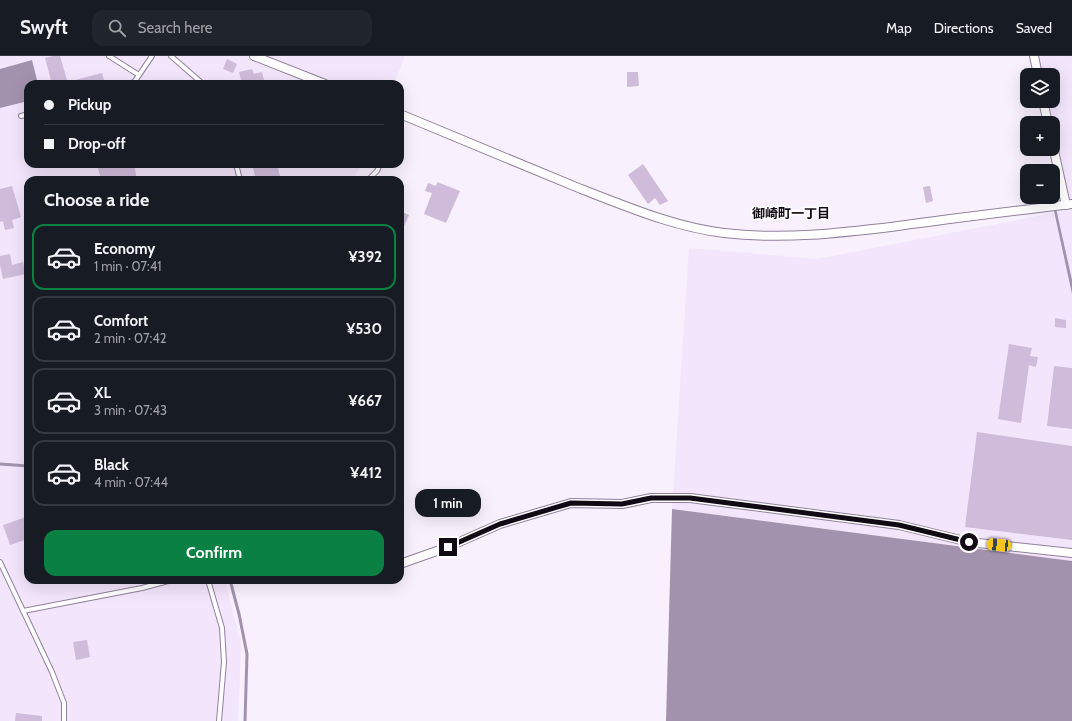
<!DOCTYPE html>
<meta charset="utf-8">
<style>
body{margin:0;font-family:Cabin,"Noto Sans JP",sans-serif;background:#20242c;color:#f1f3f6;height:100vh;display:flex;flex-direction:column;font-size:15px;white-space:nowrap}
*{box-sizing:border-box;margin:0}
p{font-size:13px;color:#9ea1a6}
.icon{flex:none;width:22px;height:22px;fill:none;stroke:currentColor;stroke-width:2;stroke-linecap:round;stroke-linejoin:round}
.map{position:relative;flex:1;overflow:hidden}
.panel{position:absolute;left:24px;top:120px;width:380px;height:408px;display:flex;flex-direction:column;background:#171b24;border-radius:12px;box-shadow:0 4px 16px #0002}
.panel>*{flex:none}
.top-card{position:absolute;left:24px;top:24px;width:380px;height:88px;border-radius:12px;box-shadow:0 4px 16px #0002;display:grid;align-content:center;height:88px;padding:0 20px;background:#171b24}
.tools{position:absolute;left:1020px;top:12px;display:grid;gap:8px}
.tools a{display:grid;place-items:center;width:40px;height:40px;border-radius:8px;background:#171b24;box-shadow:0 4px 16px #0002;font-size:20px}
.end{position:absolute;width:18px;height:18px;margin:-9px;border:5px solid #110a14;background:#fff;box-shadow:0 0 0 2px #fff}
.from{border-radius:50%}
.bubble{position:absolute;height:28px;border-radius:12px;background:#171b24;box-shadow:0 4px 16px #0002;font-size:13px;font-weight:700;line-height:28px;text-align:center}
.car{position:absolute;width:12px;height:24px;margin:-12px -6px;border-radius:5px;box-shadow:0 0 3px 1px #0007;background:linear-gradient(#f5c518 24%,#345 0 40%,#f5c518 0 76%,#345 0 86%,#f5c518 0)}
.top-card b{display:flex;align-items:center;gap:14px;height:38px;font-size:15px}
.top-card b+b{border-top:1px solid #363941}
.top-card i{width:10px;height:10px;background:#f1f3f6}
ul{padding:0;list-style:none}
li{display:flex;align-items:center;gap:12px;height:66px;margin:0 8px 6px;padding:0 12px;border:2px solid #363941;border-radius:12px}
li div{flex:1}
li b{display:block;font-size:15px}
li em{font-style:normal;font-weight:700}
li.active{border-color:#0b8043}
li>.icon{width:36px;height:36px;stroke-width:1.5}
h2{padding:0 20px;font-size:18px;line-height:48px}
.button{display:flex;gap:8px;margin-top:auto;padding:8px 20px}
.button a{flex:1;height:46px;border-radius:12px;background:#0b8043;color:#fff;font-size:16px;font-weight:700;line-height:46px;text-align:center}
header{display:flex;align-items:center;gap:24px;box-sizing:border-box;height:56px;padding:0 20px;background:#171b24;border-bottom:1px solid #363941}
header strong{font-size:19px}
nav{display:flex;gap:22px;margin-inline-start:auto;font-size:14px}
.search{width:280px;height:36px;background:#20242c;display:flex;align-items:center;gap:10px;box-sizing:border-box;padding:0 14px;border-radius:12px;color:#9ea1a6;font-size:15px}
.map>svg:first-child{display:block}
.built{fill:#f3e5fc}
.water{fill:#a392ae}
.lines{fill:none;stroke-linecap:round;stroke-linejoin:round}
.stream{stroke:#a392ae;stroke-width:3}
.building{fill:#cfbcdb}
.service-casing{stroke:#92809d;stroke-width:6}
.minor-casing{stroke:#92809d;stroke-width:10}
.service{stroke:#fff;stroke-width:4}
.minor{stroke:#fff;stroke-width:8}
.route{stroke:#110a14;stroke-width:5}
.labels{text-anchor:middle;dominant-baseline:central;stroke-width:3.5;stroke-linejoin:round;paint-order:stroke}
.neighbourhood-label{font-size:13px;font-weight:bold;fill:#110a14;stroke:#fff}
</style>
<header>
<strong>Swyft</strong>
<div class="search"><svg class="icon" aria-label="search" viewBox="0 0 24 24"><circle cx="10" cy="10" r="6"/><path d="M15 15l6 6"/></svg>Search here</div>
<nav><a>Map</a><a>Directions</a><a>Saved</a></nav>
</header>
<div class="map">
<svg width="1072" height="665" viewBox="0 0 1072 665">
<rect width="100%" height="100%" fill="#f8f0fd"/>
<g class="built">
<path d="M 0,0 L 405,0 L 394,28 L 28,28 L 28,108 L 361,108 L 355,122 L 349,124 L 28,124 L 28,524 L 225,524 L 241,588 L 238,665 L 0,665 Z"/>
<path d="M 1037,0 L 1072,0 L 1072,505 L 672,453 L 689,192 L 817,203 L 1069,154 L 1053,77 L 1053,67 L 1051,67 L 1046,45 L 1053,45 L 1053,19 L 1041,19 Z"/>
</g>
<g class="water">
<path d="M 32,4 L 38,28 L 28,28 L 28,45 L 0,52 L 0,13 Z"/>
<path d="M 1053,139 L 1072,224 L 1072,238 L 1051,141 L 1053,141 Z"/>
<path d="M 672,453 L 1072,505 L 1072,665 L 666,665 Z"/>
</g>
<g class="lines">
<g class="stream">
<path d="M 0,408 L 28,410"/>
<path d="M 230,524 L 239,558 L 247,598 L 245,665"/>
</g>
</g>
<g class="building">
<path d="M 54,0 L 60,0 L 67,24 L 52,28 L 45,2 Z"/>
<path d="M 227,3 L 237,8 L 233,17 L 223,13 Z"/>
<path d="M 252,13 L 254,18 L 262,16 L 265,28 L 242,28 L 239,16 Z"/>
<path d="M 627,16 L 638,16 L 639,30 L 627,31 Z"/>
<path d="M 102,17 L 104,24 L 86,28 L 76,28 L 75,24 Z"/>
<path d="M 97,108 L 134,108 L 137,124 L 101,124 Z"/>
<path d="M 252,108 L 277,108 L 281,124 L 256,124 Z"/>
<path d="M 643,108 L 668,145 L 660,149 L 655,142 L 648,148 L 628,119 Z"/>
<path d="M 437,126 L 460,135 L 446,167 L 424,158 L 432,137 L 425,135 L 428,127 L 436,130 Z"/>
<path d="M 12,130 L 21,161 L 12,164 L 14,172 L 5,174 L 3,165 L 0,166 L 0,133 Z"/>
<path d="M 930,130 L 933,145 L 926,147 L 923,131 Z"/>
<path d="M 400,155 L 409,159 L 400,179 Z"/>
<path d="M 10,198 L 12,209 L 23,206 L 26,218 L 3,223 L 0,209 L 0,200 Z"/>
<path d="M 1055,262 L 1066,264 L 1066,272 L 1055,271 Z"/>
<path d="M 1009,288 L 1032,292 L 1030,300 L 1038,301 L 1036,311 L 1029,309 L 1021,367 L 998,363 Z"/>
<path d="M 1054,310 L 1072,312 L 1072,373 L 1047,370 Z"/>
<path d="M 977,376 L 1072,390 L 1072,484 L 965,471 Z"/>
<path d="M 26,461 L 28,465 L 28,483 L 10,489 L 3,469 Z"/>
<path d="M 87,584 L 90,601 L 76,604 L 73,586 Z"/>
<path d="M 16,657 L 42,660 L 42,665 L 15,665 Z"/>
</g>
<g class="lines">
<g class="service-casing">
<g id="service">
<path d="M 109,0 L 139,19"/>
<path d="M 171,0 L 203,28"/>
<path d="M 130,28 L 135,25 L 152,0"/>
<path d="M 21,60 L 28,58"/>
<path d="M 236,108 L 240,124"/>
<path d="M 368,124 L 377,115 L 380,108"/>
<path d="M 0,506 L 52,616 L 64,647 L 64,665"/>
<path d="M 208,524 L 222,572 L 224,606 L 219,665"/>
<path d="M 23,555 L 142,532 L 172,524"/>
</g>
</g>
<g class="minor-casing">
<g id="minor">
<path d="M 254,0 L 325,28"/>
<path d="M 1034,0 L 1038,19"/>
<path d="M 1043,45 L 1048,67"/>
<path d="M 400,58 C 460,83 520,108 581,133 C 628,151 674,171 724,177 C 783,184 840,177 898,170 C 956,162 1014,155 1072,148"/>
<path d="M 1053,90 L 1066,149"/>
<path d="M 400,508 L 448,491 L 500,468 L 571,447 L 622,448 L 651,442 L 690,442 L 899,469 L 969,486 L 1072,497"/>
</g>
</g>
<use href="#service" class="service"/>
<use href="#minor" class="minor"/>
</g>
<g class="lines">
<path class="route" d="M 448,491 L 500,468 L 571,447 L 622,448 L 651,442 L 690,442 L 899,469 L 969,486"/>
</g>
<g class="labels">
<g class="neighbourhood-label">
<text x="791" y="157">御崎町一丁目</text>
</g>
</g>
</svg>
<div class="tools">
<a><svg class="icon" aria-label="layers" viewBox="0 0 24 24"><path d="M12 4l9 5-9 5-9-5zM3 14l9 5 9-5"/></svg></a>
<a>+</a>
<a>−</a>
</div>
<i class="end from" style="left:969px;top:486px"></i>
<i class="end" style="left:448px;top:491px"></i>
<div class="bubble" style="left:415px;top:433px;width:66px">1 min</div>
<i class="car" style="left:999px;top:489px;rotate:276deg"></i>
<div class="top-card">
<b><i class="from"></i>Pickup</b>
<b><i></i>Drop-off</b>
</div>
<section class="panel">
<h2>Choose a ride</h2>
<ul>
<li class="active"><svg class="icon" aria-label="car" viewBox="0 0 24 24"><path d="M5 17H2v-5l4-1 3-4h7l3 4 3 1v5h-3M9 17h6M6 11h13"/><circle cx="7" cy="17" r="2"/><circle cx="17" cy="17" r="2"/></svg><div><b>Economy</b><p>1 min · 07:41</p></div><em>¥392</em></li>
<li><svg class="icon" aria-label="car" viewBox="0 0 24 24"><path d="M5 17H2v-5l4-1 3-4h7l3 4 3 1v5h-3M9 17h6M6 11h13"/><circle cx="7" cy="17" r="2"/><circle cx="17" cy="17" r="2"/></svg><div><b>Comfort</b><p>2 min · 07:42</p></div><em>¥530</em></li>
<li><svg class="icon" aria-label="car" viewBox="0 0 24 24"><path d="M5 17H2v-5l4-1 3-4h7l3 4 3 1v5h-3M9 17h6M6 11h13"/><circle cx="7" cy="17" r="2"/><circle cx="17" cy="17" r="2"/></svg><div><b>XL</b><p>3 min · 07:43</p></div><em>¥667</em></li>
<li><svg class="icon" aria-label="car" viewBox="0 0 24 24"><path d="M5 17H2v-5l4-1 3-4h7l3 4 3 1v5h-3M9 17h6M6 11h13"/><circle cx="7" cy="17" r="2"/><circle cx="17" cy="17" r="2"/></svg><div><b>Black</b><p>4 min · 07:44</p></div><em>¥412</em></li>
</ul>
<div class="button"><a>Confirm</a></div>
</section>
</div>
